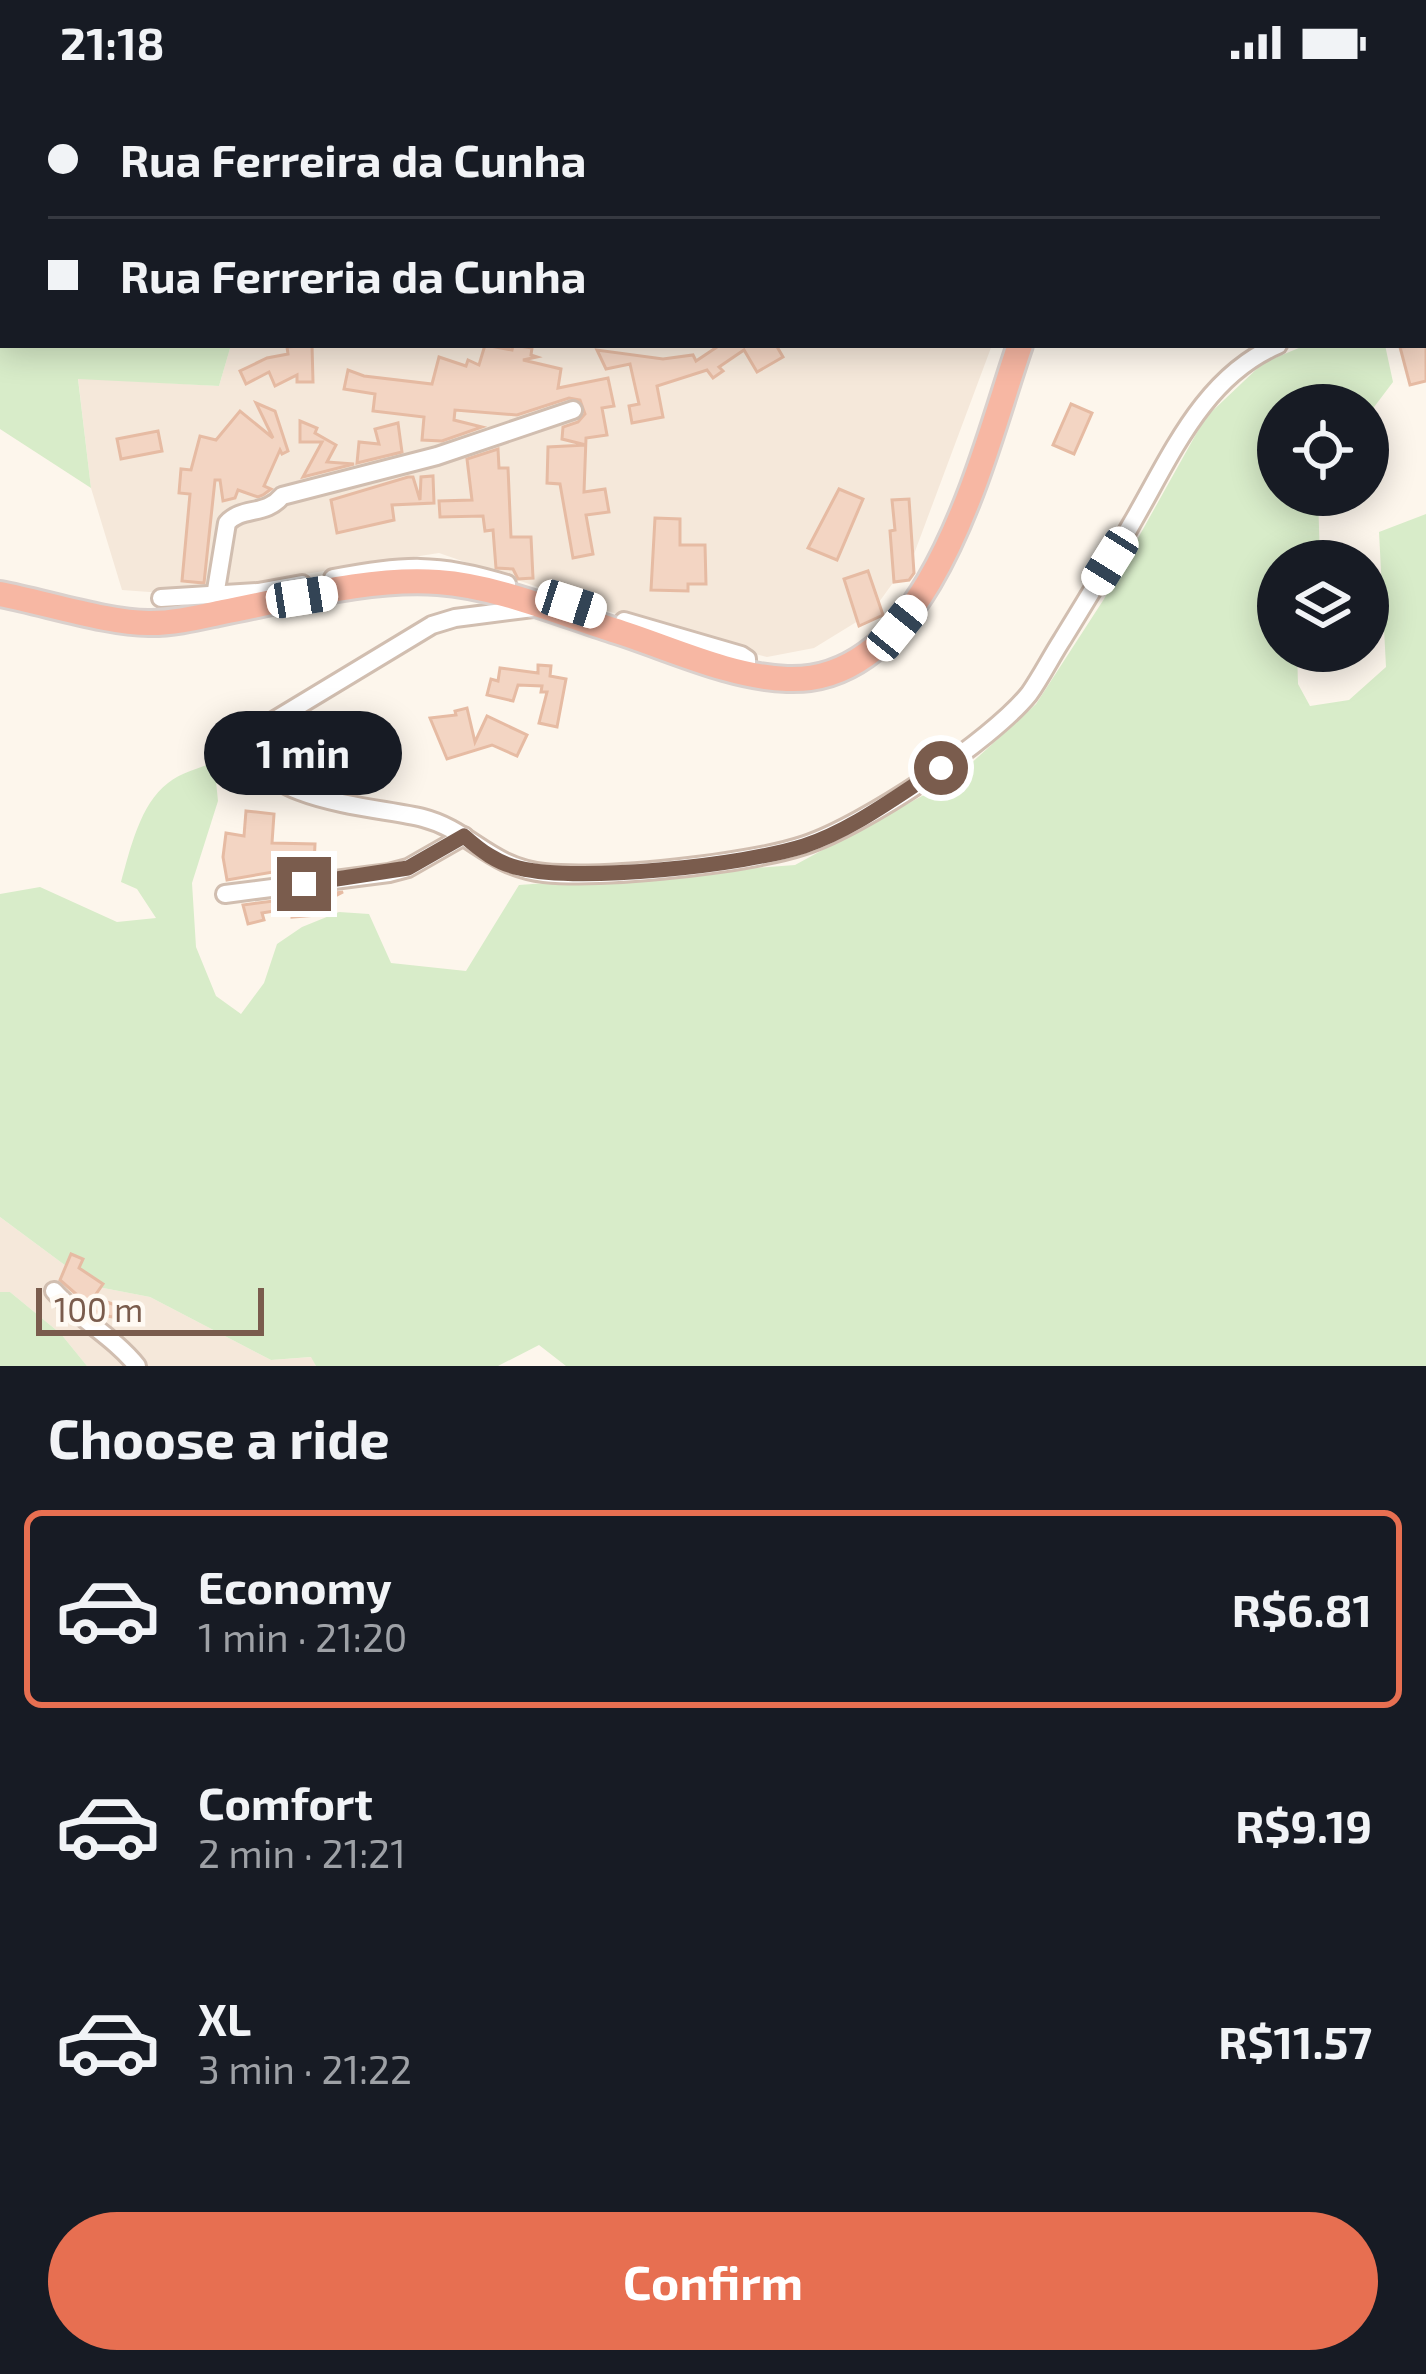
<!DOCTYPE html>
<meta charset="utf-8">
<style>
body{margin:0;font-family:"Exo 2",sans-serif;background:#20242c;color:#f1f3f6;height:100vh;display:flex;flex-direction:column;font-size:45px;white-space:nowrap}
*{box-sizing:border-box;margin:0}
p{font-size:39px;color:#9ea1a6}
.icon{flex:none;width:66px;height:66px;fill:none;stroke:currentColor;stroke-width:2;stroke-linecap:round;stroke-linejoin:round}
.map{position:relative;height:1282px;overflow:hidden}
.panel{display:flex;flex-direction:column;background:#171b24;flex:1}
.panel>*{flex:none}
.banner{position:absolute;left:0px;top:0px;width:1428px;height:264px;box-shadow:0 6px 30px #0003;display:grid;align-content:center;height:264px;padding:0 48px;background:#171b24}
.tools{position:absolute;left:1257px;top:300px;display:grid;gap:24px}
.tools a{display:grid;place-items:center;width:132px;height:132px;border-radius:50%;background:#171b24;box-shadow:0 6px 30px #0003;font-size:60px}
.scale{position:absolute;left:36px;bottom:30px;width:228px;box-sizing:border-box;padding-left:12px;border:6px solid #7a5c4d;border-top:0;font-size:33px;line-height:42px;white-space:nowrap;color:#7a5c4d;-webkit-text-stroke:9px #fffaf3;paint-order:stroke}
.end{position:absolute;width:54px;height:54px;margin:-27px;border:15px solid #7a5c4d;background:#fff;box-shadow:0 0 0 6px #fff}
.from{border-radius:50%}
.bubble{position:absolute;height:84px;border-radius:42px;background:#171b24;box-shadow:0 6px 30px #0003;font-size:39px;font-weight:700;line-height:84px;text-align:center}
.car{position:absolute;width:36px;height:72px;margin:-36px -18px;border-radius:15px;box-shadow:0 0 9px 3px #0007;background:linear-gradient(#fff 24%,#345 0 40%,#fff 0 76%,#345 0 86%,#fff 0)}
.banner b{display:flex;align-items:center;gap:42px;height:114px;font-size:45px}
.banner b+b{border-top:3px solid #363941}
.banner i{width:30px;height:30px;background:#f1f3f6}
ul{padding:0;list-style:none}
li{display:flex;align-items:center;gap:36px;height:198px;margin:0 24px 18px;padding:0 24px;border:6px solid transparent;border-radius:18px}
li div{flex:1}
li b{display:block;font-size:45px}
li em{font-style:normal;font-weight:700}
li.current{border-color:#e76f51}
li>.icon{width:108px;height:108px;stroke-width:1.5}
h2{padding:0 48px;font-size:54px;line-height:144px}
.cta{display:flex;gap:24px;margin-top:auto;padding:24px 48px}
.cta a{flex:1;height:138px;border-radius:72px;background:#e76f51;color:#fff;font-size:48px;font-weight:700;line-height:138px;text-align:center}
.status{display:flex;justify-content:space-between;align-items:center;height:84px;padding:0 60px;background:#171b24;direction:ltr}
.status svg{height:33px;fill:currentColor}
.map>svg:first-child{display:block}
.residential{fill:#f5e8da}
.green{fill:#d8ecc9}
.building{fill:#f3d5c3;stroke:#e6bba3;stroke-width:3}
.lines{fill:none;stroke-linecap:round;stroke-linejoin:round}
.minor-casing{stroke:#d1beb0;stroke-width:22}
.highway-casing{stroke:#dad1cd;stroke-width:30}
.minor{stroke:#fff;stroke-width:16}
.highway{stroke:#f7b7a3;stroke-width:24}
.route{stroke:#7a5c4d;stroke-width:15}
</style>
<div class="status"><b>21:18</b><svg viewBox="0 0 49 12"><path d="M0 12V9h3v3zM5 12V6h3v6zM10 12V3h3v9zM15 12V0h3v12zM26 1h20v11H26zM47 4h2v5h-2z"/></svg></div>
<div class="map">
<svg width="1426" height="1282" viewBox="0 0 1426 1282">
<rect width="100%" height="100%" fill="#fdf6ec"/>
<g class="residential">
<path d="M 231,261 L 992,261 L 914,470 L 871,529 L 814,564 L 767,573 L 666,547 L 439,469 L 177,510 L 122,506 L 91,404 L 78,294 L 219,302 Z"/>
<path d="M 0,1133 L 93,1202 L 150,1213 L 271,1276 L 312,1273 L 316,1282 L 87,1282 L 61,1250 L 10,1208 L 0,1208 Z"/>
</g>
<g class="green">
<path d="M 0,0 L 225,0 L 226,3 L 3,3 L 3,261 L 231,261 L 219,302 L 78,295 L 91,404 L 0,345 Z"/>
<path d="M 1306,261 L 1385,261 L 1393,298 L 1368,331 L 1368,321 L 1278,321 L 1278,411 L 1318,411 L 1320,477 L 1278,477 L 1278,567 L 1297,567 L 1298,600 L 1310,622 L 1349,616 L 1386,583 L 1379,448 L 1426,430 L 1426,1282 L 566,1282 L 539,1261 L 498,1282 L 316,1282 L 311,1273 L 271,1276 L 150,1213 L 93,1202 L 0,1133 L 0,810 L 40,803 L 117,838 L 156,834 L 137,805 L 121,798 C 130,766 140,720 168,699 C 180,689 200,684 214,678 L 218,717 L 192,799 L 196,863 L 216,912 L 241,930 L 264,899 L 277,860 L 302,843 L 339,828 L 369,830 L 391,879 L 466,887 L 519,801 L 795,781 L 955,694 L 1036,620 L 1104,515 L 1205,334 L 1263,279 Z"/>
<path d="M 0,1208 L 10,1208 L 61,1250 L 87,1282 L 0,1282 Z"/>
</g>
<g class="building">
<path d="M 312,261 L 313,298 L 297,298 L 297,291 L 275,302 L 269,288 L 246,300 L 240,287 L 267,274 L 288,270 L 287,263 Z"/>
<path d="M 485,261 L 512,266 L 513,261 L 532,264 L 531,271 L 537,273 L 523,276 L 561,285 L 558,304 L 608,294 L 614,322 L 602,324 L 607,351 L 586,354 L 584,408 L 605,405 L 609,428 L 586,431 L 593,470 L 573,474 L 560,400 L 547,399 L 548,363 L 586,361 L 562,355 L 563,343 L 578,338 L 585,330 L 580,316 L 569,314 L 517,331 L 455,326 L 454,336 L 482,343 L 442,357 L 422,356 L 424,333 L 373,327 L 375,310 L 344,305 L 348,286 L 364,292 L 432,300 L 439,273 L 466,282 L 468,276 L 479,281 Z"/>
<path d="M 720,261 L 776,261 L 783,273 L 757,288 L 744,266 L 719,283 L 723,287 L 713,294 L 707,286 L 657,302 L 663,333 L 632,339 L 629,322 L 639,320 L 630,280 L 606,285 L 597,266 L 663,275 L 693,271 L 696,277 Z"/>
<path d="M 1426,261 L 1426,297 L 1410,301 L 1400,263 Z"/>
<path d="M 256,319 L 275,327 L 288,367 L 282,370 L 280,366 L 264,402 L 271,405 L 263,411 L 258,413 L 238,406 L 235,414 L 223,417 L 220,396 L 215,396 L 204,499 L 182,497 L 190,410 L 179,409 L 181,385 L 191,386 L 200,352 L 216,356 L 240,327 L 273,354 Z"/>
<path d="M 1071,320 L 1092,329 L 1074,370 L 1053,361 Z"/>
<path d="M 300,337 L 317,344 L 315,349 L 336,361 L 327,378 L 354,380 L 303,393 L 322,358 L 300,358 Z"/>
<path d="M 398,339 L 402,368 L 357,379 L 359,358 L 379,360 L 375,345 Z"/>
<path d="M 158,347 L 162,367 L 121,375 L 117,355 Z"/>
<path d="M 498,365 L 499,384 L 508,384 L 511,453 L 531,453 L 533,494 L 518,495 L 513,485 L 496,484 L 493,446 L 485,447 L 483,432 L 440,433 L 439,417 L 472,416 L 467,375 Z"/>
<path d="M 433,392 L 434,419 L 392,421 L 394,436 L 337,449 L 331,416 L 408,393 L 413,393 L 420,416 L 421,393 Z"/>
<path d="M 839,405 L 863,415 L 837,476 L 808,464 Z"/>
<path d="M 909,415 L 914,489 L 909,496 L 894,498 L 890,447 L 895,446 L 892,416 Z"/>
<path d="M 655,434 L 680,435 L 680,461 L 705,461 L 706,500 L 688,500 L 688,507 L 651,506 Z"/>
<path d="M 868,487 L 883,531 L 859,542 L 844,495 Z"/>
<path d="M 538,581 L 551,582 L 550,592 L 566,595 L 557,643 L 539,639 L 547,608 L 541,608 L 542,602 L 518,601 L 513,617 L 487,611 L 491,595 L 498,597 L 500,584 L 538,589 Z"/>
<path d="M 467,624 L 475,658 L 487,632 L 527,651 L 517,672 L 492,661 L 447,675 L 430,634 L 456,631 L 455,627 Z"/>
<path d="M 246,727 L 274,730 L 272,759 L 315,760 L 314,781 L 227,796 L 223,773 L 226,749 L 244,752 Z"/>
<path d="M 343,808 L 316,822 L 316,831 L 292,833 L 292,824 L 262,829 L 264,836 L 248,840 L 243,821 Z"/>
<path d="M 71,1170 L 83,1175 L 79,1184 L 103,1200 L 94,1213 L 115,1221 L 113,1233 L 100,1231 L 60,1196 Z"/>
</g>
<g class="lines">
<g class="minor-casing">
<g id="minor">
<path d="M 1425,209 L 1426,209"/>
<path d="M 333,494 C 404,481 437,478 507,500"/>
<path d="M 215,512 L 227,439 C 242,422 266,432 282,412 L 437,372 L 573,326"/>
<path d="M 161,514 L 258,508 L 302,500"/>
<path d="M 533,524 L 455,534 L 432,541 L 260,645 L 251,659 C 259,719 376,722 423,734 C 470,746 489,783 544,789 C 604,795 748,780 805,761 C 863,742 991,657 1029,610 C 1041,593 1051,573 1062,556 C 1086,517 1110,478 1132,439 C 1171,372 1203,293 1278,261"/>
<path d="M 624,537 L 741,571 L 747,575 L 747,589"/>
<path d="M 225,810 L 389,789 L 408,784 L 464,752"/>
<path d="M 54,1207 C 79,1235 114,1253 137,1282"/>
</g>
</g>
<g class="highway-casing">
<g id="highway">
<path d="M 1425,78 L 1426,78"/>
<path d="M 0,510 C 43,518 111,540 151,539 C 176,539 199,533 223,528 C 291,515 368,493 438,498 C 496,502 557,528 613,546 C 668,563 729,593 787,595 C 932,601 983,367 1020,261"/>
</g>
</g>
<use href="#minor" class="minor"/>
<use href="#highway" class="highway"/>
</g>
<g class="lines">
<path class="route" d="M 304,800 L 408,784 L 464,752 C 481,767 497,779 519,784 C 580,799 744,781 804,762 C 853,746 898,711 941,684"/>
</g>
</svg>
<div class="tools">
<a><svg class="icon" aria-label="locate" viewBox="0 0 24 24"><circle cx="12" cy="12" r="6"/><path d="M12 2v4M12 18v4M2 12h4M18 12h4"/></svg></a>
<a><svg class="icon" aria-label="layers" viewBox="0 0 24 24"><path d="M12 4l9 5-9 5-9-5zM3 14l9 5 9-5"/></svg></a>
</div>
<div class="scale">100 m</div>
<i class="end from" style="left:941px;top:684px"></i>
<i class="end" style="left:304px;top:800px"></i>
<div class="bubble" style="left:204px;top:627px;width:198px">1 min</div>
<i class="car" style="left:1110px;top:477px;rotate:212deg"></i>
<i class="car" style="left:302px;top:513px;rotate:81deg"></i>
<i class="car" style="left:571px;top:520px;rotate:108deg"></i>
<i class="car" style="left:897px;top:544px;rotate:39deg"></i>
<div class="banner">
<b><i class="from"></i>Rua Ferreira da Cunha</b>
<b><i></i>Rua Ferreria da Cunha</b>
</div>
</div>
<section class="panel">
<h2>Choose a ride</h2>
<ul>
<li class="current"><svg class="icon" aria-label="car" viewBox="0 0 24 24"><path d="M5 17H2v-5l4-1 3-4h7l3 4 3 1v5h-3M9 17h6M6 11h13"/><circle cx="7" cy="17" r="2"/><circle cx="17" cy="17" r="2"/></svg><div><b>Economy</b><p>1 min · 21:20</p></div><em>R$6.81</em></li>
<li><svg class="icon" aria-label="car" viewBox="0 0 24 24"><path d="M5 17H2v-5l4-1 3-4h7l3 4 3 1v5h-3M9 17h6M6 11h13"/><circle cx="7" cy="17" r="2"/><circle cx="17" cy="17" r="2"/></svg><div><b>Comfort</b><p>2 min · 21:21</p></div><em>R$9.19</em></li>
<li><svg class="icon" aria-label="car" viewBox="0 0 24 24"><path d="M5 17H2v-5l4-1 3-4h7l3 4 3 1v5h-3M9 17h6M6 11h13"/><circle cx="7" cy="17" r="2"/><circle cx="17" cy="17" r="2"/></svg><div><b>XL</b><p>3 min · 21:22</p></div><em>R$11.57</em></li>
</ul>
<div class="cta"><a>Confirm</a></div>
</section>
